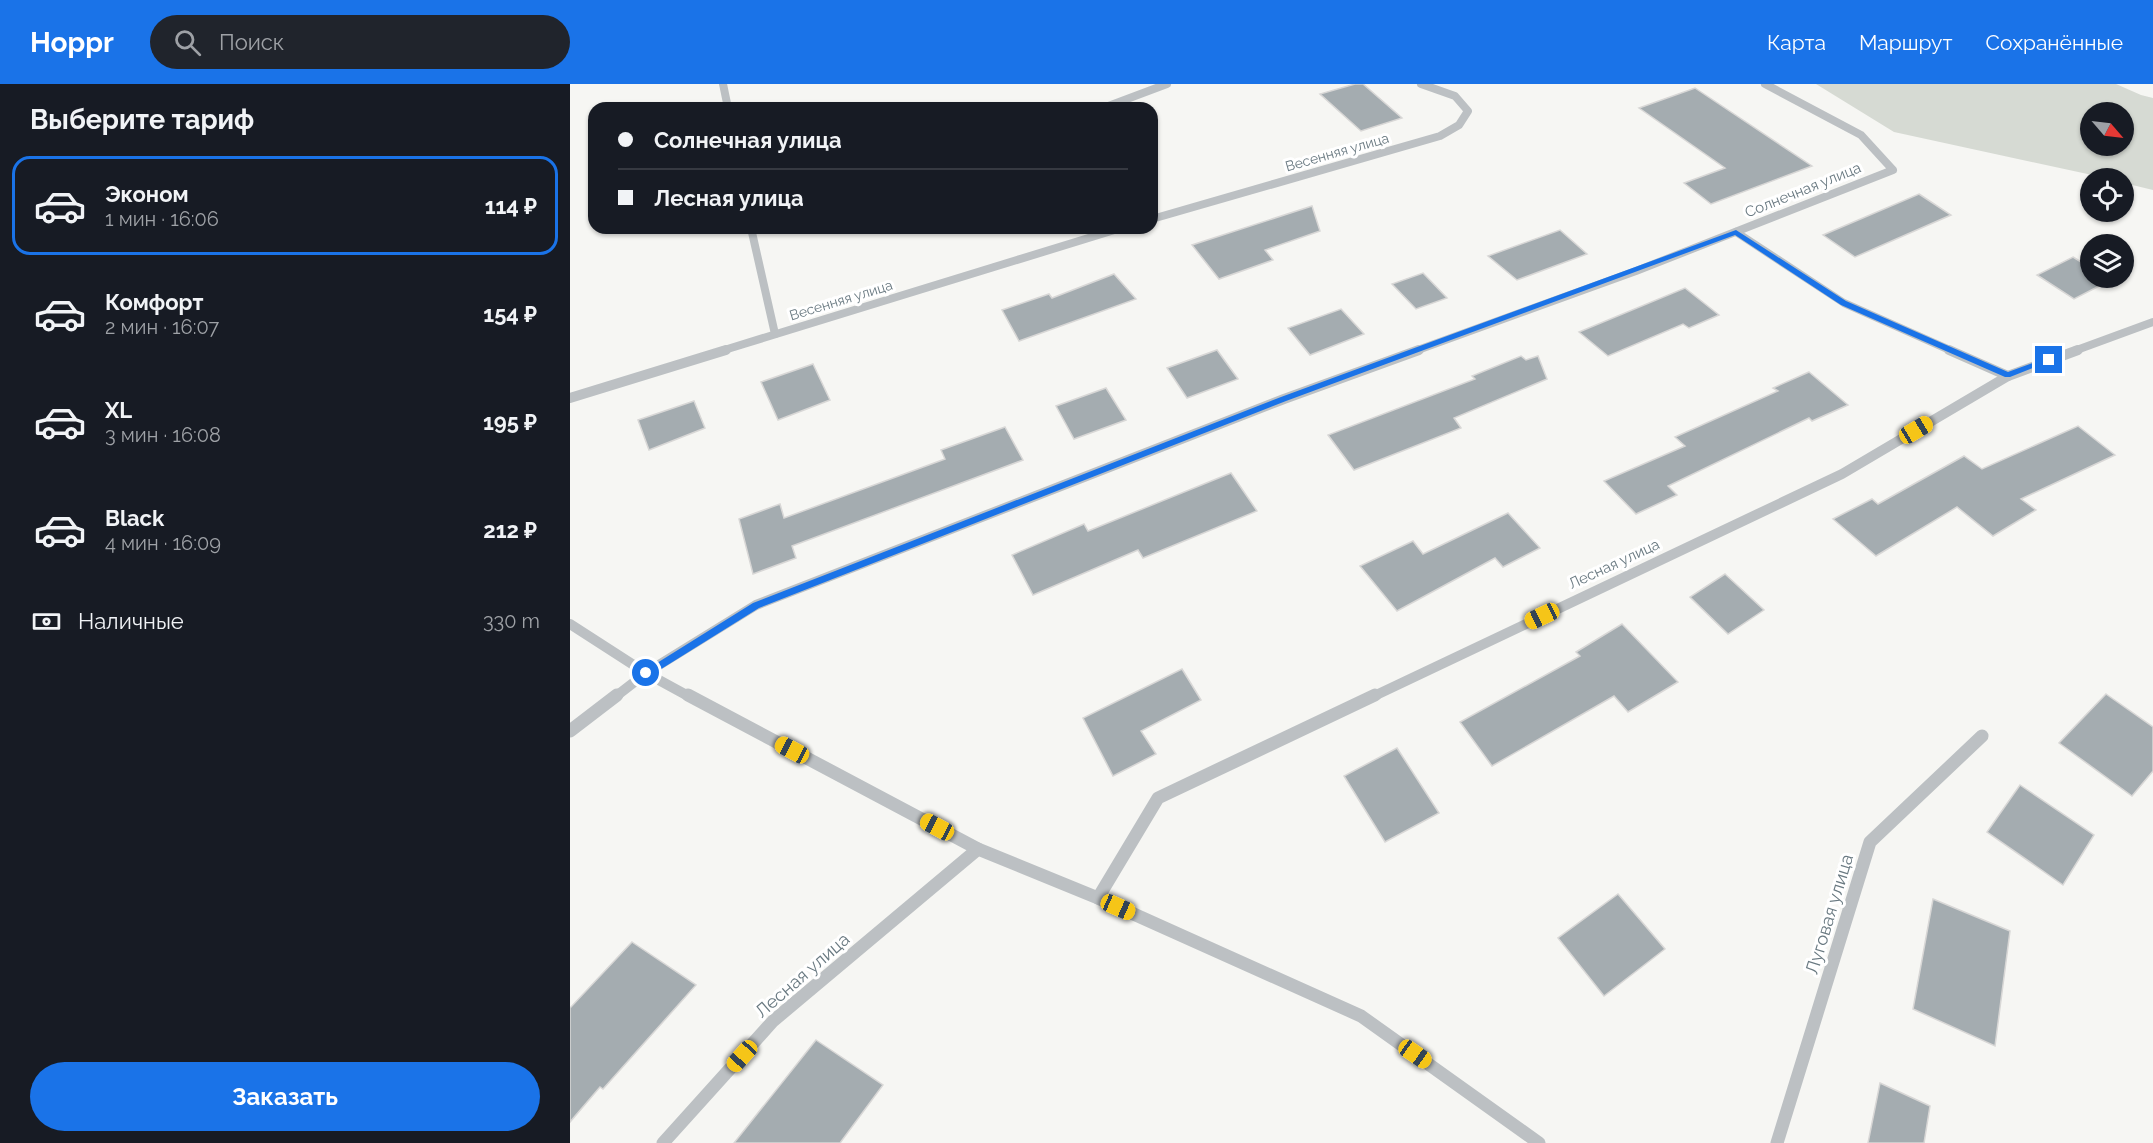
<!DOCTYPE html>
<html lang="ru">
<meta charset="utf-8">
<style>
body{margin:0;font-family:Raleway,sans-serif;background:#20242c;color:#f1f3f6;height:100vh;display:flex;flex-direction:column;font-size:22px;white-space:nowrap}
*{box-sizing:border-box;margin:0}
p{font-size:20px;color:#9ea1a6}
.icon{flex:none;width:33px;height:33px;fill:none;stroke:currentColor;stroke-width:2;stroke-linecap:round;stroke-linejoin:round}
.map{position:relative;flex:1;overflow:hidden}
.drawer{display:flex;flex-direction:column;background:#171b24;width:570px}
.drawer>*{flex:none}
.top-card{position:absolute;left:18px;top:18px;width:570px;height:132px;border-radius:18px;box-shadow:0 2px 4px #0004;display:grid;align-content:center;height:132px;padding:0 30px;background:#171b24}
.needle{width:39px;rotate:118deg}
.buttons{position:absolute;left:1510px;top:18px;display:grid;gap:12px}
.buttons a{display:grid;place-items:center;width:54px;height:54px;border-radius:50%;background:#171b24;box-shadow:0 2px 4px #0004;font-size:30px}
.end{position:absolute;width:27px;height:27px;margin:-14px;border:8px solid #1a73e8;background:#fff;box-shadow:0 0 0 3px #fff}
.from{border-radius:50%}
.car{position:absolute;width:18px;height:36px;margin:-18px -9px;border-radius:8px;box-shadow:0 0 4px 2px #0007;background:linear-gradient(#f5c518 24%,#345 0 40%,#f5c518 0 76%,#345 0 86%,#f5c518 0)}
.top-card b{display:flex;align-items:center;gap:21px;height:57px;font-size:22px}
.top-card b+b{border-top:2px solid #363941}
.top-card i{width:15px;height:15px;background:#f1f3f6}
ul{padding:0;list-style:none}
li{display:flex;align-items:center;gap:18px;height:99px;margin:0 12px 9px;padding:0 18px;border:3px solid transparent;border-radius:18px}
li div{flex:1}
li b{display:block;font-size:22px}
li em{font-style:normal;font-weight:700}
li.active{border-color:#1a73e8}
li>.icon{width:54px;height:54px;stroke-width:1.5}
h2{padding:0 30px;font-size:27px;line-height:72px}
.pay{display:flex;align-items:center;gap:15px;height:66px;padding:0 30px;font-size:22px}
.pay p{margin-inline-start:auto}
.primary-button{display:flex;gap:12px;margin-top:auto;padding:12px 30px}
.primary-button a{flex:1;height:69px;border-radius:36px;background:#1a73e8;color:#fff;font-size:24px;font-weight:700;line-height:69px;text-align:center}
header{display:flex;align-items:center;gap:36px;box-sizing:border-box;height:84px;padding:0 30px;background:#1a73e8;color:#fff}
header strong{font-size:28px}
nav{display:flex;gap:33px;margin-inline-start:auto;font-size:21px}
.search{width:420px;height:54px;background:#20242c;display:flex;align-items:center;gap:15px;box-sizing:border-box;padding:0 21px;border-radius:33px;color:#9ea1a6;font-size:22px}
main{display:flex;flex:1;min-height:0}
.map>svg:first-child{display:block}
.green{fill:#d6dad3;fill-rule:evenodd}
.building{fill:#a4acb0;stroke:#d8d7d6;stroke-width:1.5}
.lines{fill:none;stroke-linecap:round;stroke-linejoin:round}
.minor-far2{stroke:#bcc0c3;stroke-width:8}
.minor-far1{stroke:#bcc0c3;stroke-width:10}
.minor{stroke:#bcc0c3;stroke-width:13}
.route{fill:#1a73e8}
.labels{text-anchor:middle;dominant-baseline:central;stroke-width:6;stroke-linejoin:round;paint-order:stroke}
.far-street-label{font-size:14px;fill:#697981;stroke:#fff}
.street-label{font-size:15px;fill:#697981;stroke:#fff}
.near-street-label{font-size:18px;fill:#697981;stroke:#fff}
</style>
<header>
<strong>Hoppr</strong>
<div class="search"><svg class="icon" aria-label="search" viewBox="0 0 24 24"><circle cx="10" cy="10" r="6"/><path d="M15 15l6 6"/></svg>Поиск</div>
<nav><a>Карта</a><a>Маршрут</a><a>Сохранённые</a></nav>
</header>
<main>
<section class="drawer">
<h2>Выберите тариф</h2>
<ul>
<li class="active"><svg class="icon" aria-label="car" viewBox="0 0 24 24"><path d="M5 17H2v-5l4-1 3-4h7l3 4 3 1v5h-3M9 17h6M6 11h13"/><circle cx="7" cy="17" r="2"/><circle cx="17" cy="17" r="2"/></svg><div><b>Эконом</b><p>1 мин · 16:06</p></div><em>114 ₽</em></li>
<li><svg class="icon" aria-label="car" viewBox="0 0 24 24"><path d="M5 17H2v-5l4-1 3-4h7l3 4 3 1v5h-3M9 17h6M6 11h13"/><circle cx="7" cy="17" r="2"/><circle cx="17" cy="17" r="2"/></svg><div><b>Комфорт</b><p>2 мин · 16:07</p></div><em>154 ₽</em></li>
<li><svg class="icon" aria-label="car" viewBox="0 0 24 24"><path d="M5 17H2v-5l4-1 3-4h7l3 4 3 1v5h-3M9 17h6M6 11h13"/><circle cx="7" cy="17" r="2"/><circle cx="17" cy="17" r="2"/></svg><div><b>XL</b><p>3 мин · 16:08</p></div><em>195 ₽</em></li>
<li><svg class="icon" aria-label="car" viewBox="0 0 24 24"><path d="M5 17H2v-5l4-1 3-4h7l3 4 3 1v5h-3M9 17h6M6 11h13"/><circle cx="7" cy="17" r="2"/><circle cx="17" cy="17" r="2"/></svg><div><b>Black</b><p>4 мин · 16:09</p></div><em>212 ₽</em></li>
</ul>
<div class="pay"><svg class="icon" aria-label="cash" viewBox="0 0 24 24"><path d="M3 7h18v10H3z"/><circle cx="12" cy="12" r="2"/></svg>Наличные<p>330 m</p></div>
<div class="primary-button"><a>Заказать</a></div>
</section>
<div class="map">
<svg width="1583" height="1059" viewBox="0 0 1583 1059">
<rect width="100%" height="100%" fill="#f6f6f3"/>
<path class="green" d="M 1246,0 L 1546,0 L 1571,11 L 1583,14 L 1583,106 L 1554,99 L 1554,94 L 1536,94 L 1324,48 ZM 1521,28 L 1554,28 L 1554,62 L 1521,62 Z"/>
<g class="building">
<path d="M 785,0 L 793,0 L 832,34 L 791,47 L 750,10 Z"/>
<path d="M 1125,4 L 1242,82 L 1141,120 L 1114,99 L 1155,84 L 1069,24 Z"/>
<path d="M 1349,110 L 1381,131 L 1285,173 L 1253,151 Z"/>
<path d="M 742,122 L 750,147 L 695,166 L 703,176 L 649,195 L 622,161 Z"/>
<path d="M 990,146 L 1017,170 L 947,196 L 918,172 Z"/>
<path d="M 1503,173 L 1521,184 L 1521,194 L 1536,194 L 1541,196 L 1504,215 L 1467,191 Z"/>
<path d="M 853,189 L 877,214 L 846,225 L 822,200 Z"/>
<path d="M 544,190 L 566,215 L 449,257 L 432,226 L 479,210 L 482,214 Z"/>
<path d="M 1115,204 L 1149,231 L 1119,244 L 1113,240 L 1038,272 L 1009,248 Z"/>
<path d="M 771,225 L 794,250 L 740,271 L 718,244 Z"/>
<path d="M 647,266 L 668,295 L 617,314 L 597,284 Z"/>
<path d="M 951,272 L 956,276 L 968,272 L 977,295 L 884,334 L 891,344 L 784,386 L 758,351 L 905,295 L 902,292 Z"/>
<path d="M 243,280 L 260,316 L 208,336 L 191,298 Z"/>
<path d="M 1239,288 L 1278,321 L 1242,337 L 1239,334 L 1098,402 L 1107,411 L 1066,430 L 1034,397 L 1115,362 L 1105,353 L 1208,307 L 1203,304 Z"/>
<path d="M 536,304 L 556,336 L 504,355 L 486,322 Z"/>
<path d="M 124,317 L 135,344 L 79,366 L 68,336 Z"/>
<path d="M 1508,342 L 1545,371 L 1451,415 L 1466,426 L 1423,452 L 1387,423 L 1306,472 L 1263,435 L 1302,415 L 1308,420 L 1394,372 L 1412,385 Z"/>
<path d="M 435,343 L 453,376 L 222,462 L 226,474 L 183,490 L 169,435 L 210,420 L 214,434 L 375,375 L 371,366 Z"/>
<path d="M 661,389 L 687,427 L 573,474 L 568,466 L 463,511 L 442,471 L 514,440 L 518,447 Z"/>
<path d="M 938,429 L 970,464 L 933,483 L 925,474 L 827,527 L 790,482 L 843,457 L 853,470 Z"/>
<path d="M 1155,490 L 1194,526 L 1158,550 L 1120,513 Z"/>
<path d="M 1052,540 L 1108,598 L 1058,628 L 1044,612 L 922,682 L 890,638 L 1010,572 L 1006,568 Z"/>
<path d="M 612,585 L 631,616 L 571,647 L 586,670 L 543,692 L 513,634 Z"/>
<path d="M 1536,610 L 1583,643 L 1583,687 L 1562,712 L 1489,659 Z"/>
<path d="M 827,664 L 869,729 L 815,758 L 774,692 Z"/>
<path d="M 1450,701 L 1524,751 L 1493,801 L 1417,748 Z"/>
<path d="M 1048,810 L 1095,865 L 1034,912 L 988,854 Z"/>
<path d="M 1363,815 L 1440,847 L 1425,962 L 1343,925 Z"/>
<path d="M 62,858 L 126,901 L 33,1005 L 30,1003 L 0,1038 L 0,924 Z"/>
<path d="M 246,956 L 313,1001 L 270,1059 L 164,1059 Z"/>
<path d="M 1310,999 L 1360,1022 L 1354,1059 L 1298,1059 Z"/>
</g>
<g class="lines">
<g class="minor-far2">
<path d="M 153,0 L 158,24"/>
<path d="M 533,24 L 597,0"/>
<path d="M 582,135 L 870,52 L 889,41 L 898,27 L 885,12 L 851,0"/>
<path d="M 181,144 L 205,250"/>
<path d="M 1166,148 L 1274,219 L 1382,267"/>
<path d="M 151,267 L 551,144"/>
<path d="M 845,267 L 1066,187 L 1323,86 L 1291,51 L 1195,0"/>
<path d="M 1504,267 L 1583,238"/>
</g>
<g class="minor-far1">
<path d="M 1379,266 L 1438,292"/>
<path d="M 0,314 L 156,266"/>
<path d="M 0,540 L 76,589 L 120,613"/>
<path d="M 45,613 L 76,589 L 186,521 L 714,315 L 849,266"/>
<path d="M 802,613 L 1272,390 L 1438,292 L 1508,266"/>
</g>
<g class="minor">
<path d="M 118,611 L 408,765 L 528,814 L 791,932 L 969,1059"/>
<path d="M 0,647 L 47,611"/>
<path d="M 528,814 L 588,714 L 805,611"/>
<path d="M 93,1059 L 203,937 L 408,765"/>
<path d="M 1207,1059 L 1300,758 L 1412,652"/>
</g>
</g>
<path class="route" d="M 1166,146 L 1276,217 L 1438,288 L 1479,273 L 1483,276 L 1440,293 L 1435,293 L 1271,221 L 1165,151 L 716,317 L 189,524 L 80,592 L 73,592 L 71,589 L 183,519 L 711,313 Z"/>
<g class="labels">
<g class="far-street-label">
<text transform="translate(767 68) rotate(-16)">Весенняя улица</text>
<text transform="translate(271 216) rotate(-17)">Весенняя улица</text>
</g>
<g class="street-label">
<text transform="translate(1233 106) rotate(-22)">Солнечная улица</text>
<text transform="translate(1044 480) rotate(-25)">Лесная улица</text>
</g>
<g class="near-street-label">
<text transform="translate(1259 830) rotate(-73)">Луговая улица</text>
<text transform="translate(232 891) rotate(-41)">Лесная улица</text>
</g>
</g>
</svg>
<div class="buttons">
<a><svg class="needle" viewBox="-14 -14 28 28"><path d="M0-13l5 13h-10z" fill="#e53935"/><path d="M0 13l5-13h-10z" fill="#9ea1a6"/></svg></a>
<a><svg class="icon" aria-label="locate" viewBox="0 0 24 24"><circle cx="12" cy="12" r="6"/><path d="M12 2v4M12 18v4M2 12h4M18 12h4"/></svg></a>
<a><svg class="icon" aria-label="layers" viewBox="0 0 24 24"><path d="M12 4l9 5-9 5-9-5zM3 14l9 5 9-5"/></svg></a>
</div>
<i class="end from" style="left:76px;top:589px"></i>
<i class="end" style="left:1479px;top:276px"></i>
<i class="car" style="left:1346px;top:346px;rotate:59deg"></i>
<i class="car" style="left:972px;top:532px;rotate:245deg"></i>
<i class="car" style="left:222px;top:666px;rotate:298deg"></i>
<i class="car" style="left:367px;top:743px;rotate:298deg"></i>
<i class="car" style="left:548px;top:823px;rotate:114deg"></i>
<i class="car" style="left:845px;top:970px;rotate:125deg"></i>
<i class="car" style="left:172px;top:972px;rotate:222deg"></i>
<div class="top-card">
<b><i class="from"></i>Солнечная улица</b>
<b><i></i>Лесная улица</b>
</div>
</div>
</main>
